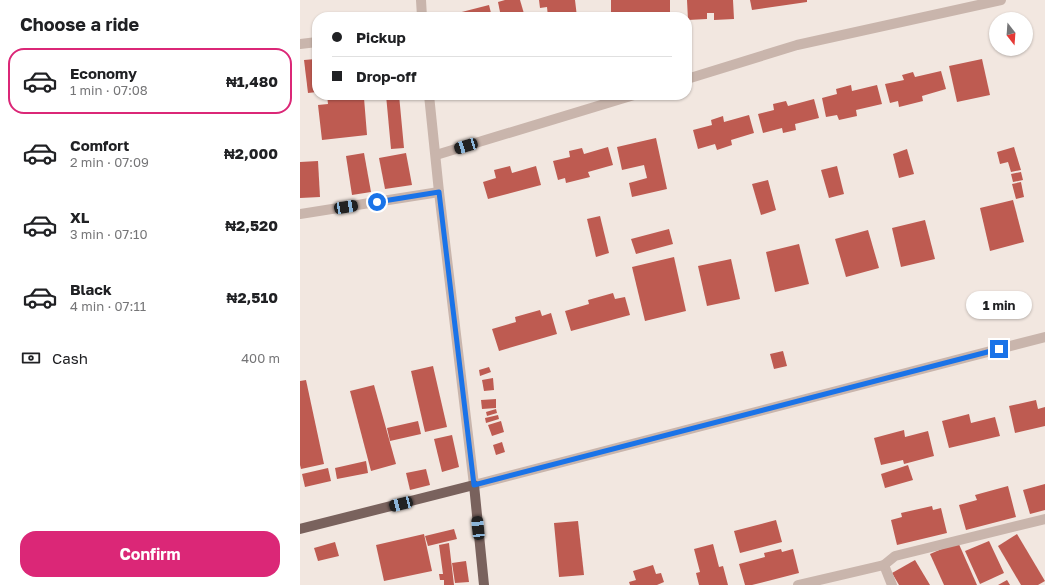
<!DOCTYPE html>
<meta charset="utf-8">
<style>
body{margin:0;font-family:"Golos Text",sans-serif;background:#f6f6f6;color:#202124;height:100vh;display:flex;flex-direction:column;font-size:15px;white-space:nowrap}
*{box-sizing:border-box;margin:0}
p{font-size:13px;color:#757577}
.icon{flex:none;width:22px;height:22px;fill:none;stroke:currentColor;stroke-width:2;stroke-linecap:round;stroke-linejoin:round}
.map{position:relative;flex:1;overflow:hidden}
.drawer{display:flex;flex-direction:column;background:#fff;width:300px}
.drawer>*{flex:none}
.guide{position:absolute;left:12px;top:12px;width:380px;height:88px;border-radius:16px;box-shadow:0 1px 3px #0004;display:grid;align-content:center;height:88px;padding:0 20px;background:#fff}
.needle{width:26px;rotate:163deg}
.fabs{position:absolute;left:689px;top:12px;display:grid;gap:8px}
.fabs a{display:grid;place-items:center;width:44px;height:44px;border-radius:50%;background:#fff;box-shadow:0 1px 3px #0004;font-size:20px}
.end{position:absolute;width:18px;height:18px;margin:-9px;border:5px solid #1a73e8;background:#fff;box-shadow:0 0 0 2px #fff}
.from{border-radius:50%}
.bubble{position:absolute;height:28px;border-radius:14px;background:#fff;box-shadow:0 1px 3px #0004;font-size:13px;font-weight:700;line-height:28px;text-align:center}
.car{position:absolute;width:12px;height:24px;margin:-12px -6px;border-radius:5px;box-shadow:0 0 3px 1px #0007;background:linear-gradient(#222 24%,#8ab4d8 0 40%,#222 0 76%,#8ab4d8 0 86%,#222 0)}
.guide b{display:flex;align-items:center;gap:14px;height:38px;font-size:15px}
.guide b+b{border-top:1px solid #e0e0e0}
.guide i{width:10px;height:10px;background:#202124}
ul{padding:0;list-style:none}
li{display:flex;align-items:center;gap:12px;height:66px;margin:0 8px 6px;padding:0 12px;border:2px solid transparent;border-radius:16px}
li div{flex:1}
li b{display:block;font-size:15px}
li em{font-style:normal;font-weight:700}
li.current{border-color:#db2777}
li>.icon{width:36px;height:36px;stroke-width:1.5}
h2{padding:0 20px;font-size:18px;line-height:48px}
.pay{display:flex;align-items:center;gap:10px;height:44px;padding:0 20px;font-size:15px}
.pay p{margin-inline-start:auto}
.button{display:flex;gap:8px;margin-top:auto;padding:8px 20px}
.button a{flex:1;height:46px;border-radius:16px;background:#db2777;color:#fff;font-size:16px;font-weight:700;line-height:46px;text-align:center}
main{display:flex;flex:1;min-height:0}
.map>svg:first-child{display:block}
.building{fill:#be5b51}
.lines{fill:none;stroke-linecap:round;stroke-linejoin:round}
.minor{stroke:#c9b5ac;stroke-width:10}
.major{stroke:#79625d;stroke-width:10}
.route{stroke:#1a73e8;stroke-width:5}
</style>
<main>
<section class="drawer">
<h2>Choose a ride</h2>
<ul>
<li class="current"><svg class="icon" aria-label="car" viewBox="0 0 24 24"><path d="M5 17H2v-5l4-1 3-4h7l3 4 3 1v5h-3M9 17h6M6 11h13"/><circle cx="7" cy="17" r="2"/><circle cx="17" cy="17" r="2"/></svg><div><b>Economy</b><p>1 min · 07:08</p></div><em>₦1,480</em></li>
<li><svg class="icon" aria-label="car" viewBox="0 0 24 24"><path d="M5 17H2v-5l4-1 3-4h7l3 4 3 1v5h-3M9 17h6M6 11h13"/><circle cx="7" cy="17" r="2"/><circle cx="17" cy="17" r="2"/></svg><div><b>Comfort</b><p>2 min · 07:09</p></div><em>₦2,000</em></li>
<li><svg class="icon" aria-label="car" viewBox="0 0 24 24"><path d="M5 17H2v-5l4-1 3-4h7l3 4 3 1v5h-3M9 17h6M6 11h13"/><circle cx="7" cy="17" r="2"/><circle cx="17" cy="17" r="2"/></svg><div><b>XL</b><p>3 min · 07:10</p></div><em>₦2,520</em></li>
<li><svg class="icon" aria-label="car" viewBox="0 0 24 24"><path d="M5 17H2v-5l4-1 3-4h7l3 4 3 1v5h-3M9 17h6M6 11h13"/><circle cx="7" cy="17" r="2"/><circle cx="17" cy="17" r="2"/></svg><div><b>Black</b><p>4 min · 07:11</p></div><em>₦2,510</em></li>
</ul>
<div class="pay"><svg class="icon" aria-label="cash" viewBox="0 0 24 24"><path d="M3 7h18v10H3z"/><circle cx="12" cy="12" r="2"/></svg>Cash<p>400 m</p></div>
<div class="button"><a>Confirm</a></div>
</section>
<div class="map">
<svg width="745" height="585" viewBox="0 0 745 585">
<rect width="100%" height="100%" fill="#f2e7e0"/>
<g class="building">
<path d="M 205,0 L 220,0 L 225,17 L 201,17 L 198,2 Z"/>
<path d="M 239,0 L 275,0 L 277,17 L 248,17 L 247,7 L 240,8 Z"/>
<path d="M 311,0 L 370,0 L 370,16 L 361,17 L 311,17 Z"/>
<path d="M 387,0 L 433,0 L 434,19 L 414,20 L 414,13 L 407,13 L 407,19 L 388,20 Z"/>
<path d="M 450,0 L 507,0 L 507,2 L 452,10 Z"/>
<path d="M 189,5 L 192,17 L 150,17 L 150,15 Z"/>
<path d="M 16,59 L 17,72 L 17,92 L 8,93 L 4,60 Z"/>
<path d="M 682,59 L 690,95 L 657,102 L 649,66 Z"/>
<path d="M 641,71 L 646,89 L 622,96 L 623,101 L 599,107 L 598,101 L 590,103 L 585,84 L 604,80 L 602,75 L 613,72 L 615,77 Z"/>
<path d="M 551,85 L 552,91 L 577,85 L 582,104 L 556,110 L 557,116 L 539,120 L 537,115 L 526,117 L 522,98 L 537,94 L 536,89 Z"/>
<path d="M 27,95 L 40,95 L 40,96 L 54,95 L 54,99 L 64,98 L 67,135 L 22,140 L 18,105 L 28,104 Z"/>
<path d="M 86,95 L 99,95 L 104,148 L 91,149 Z"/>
<path d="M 514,99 L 519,118 L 495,124 L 496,130 L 483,133 L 482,128 L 463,133 L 458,114 L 474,110 L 473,104 L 486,101 L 488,106 Z"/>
<path d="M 449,115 L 454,133 L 431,140 L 432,145 L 417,150 L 415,144 L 398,149 L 393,130 L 412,125 L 411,120 L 423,116 L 424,122 Z"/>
<path d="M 356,138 L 367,189 L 332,197 L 329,183 L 347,178 L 344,165 L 322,170 L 317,147 Z"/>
<path d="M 308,147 L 313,165 L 288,172 L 290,177 L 266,183 L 265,178 L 258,180 L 253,161 L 270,157 L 269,151 L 282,148 L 284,154 Z"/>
<path d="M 714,147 L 721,170 L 711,172 L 708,162 L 700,164 L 697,152 Z"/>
<path d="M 607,149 L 614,174 L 599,178 L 593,154 Z"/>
<path d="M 64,153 L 71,192 L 52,195 L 46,156 Z"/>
<path d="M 106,153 L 112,185 L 85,189 L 79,158 Z"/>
<path d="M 18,161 L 20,197 L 0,198 L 0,162 Z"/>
<path d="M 210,166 L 212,173 L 236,166 L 241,185 L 188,199 L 183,182 L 196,178 L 194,170 Z"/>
<path d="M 537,166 L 544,194 L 529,198 L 521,170 Z"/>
<path d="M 721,172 L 723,180 L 713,182 L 711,174 Z"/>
<path d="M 468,180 L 476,210 L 461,215 L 452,184 Z"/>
<path d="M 721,182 L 724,197 L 716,199 L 712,184 Z"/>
<path d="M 713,200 L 724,242 L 690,251 L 680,208 Z"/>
<path d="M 300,216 L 309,253 L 296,257 L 287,219 Z"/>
<path d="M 625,220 L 635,259 L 601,267 L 592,228 Z"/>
<path d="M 369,229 L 373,244 L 336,254 L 331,239 Z"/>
<path d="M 568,230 L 579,268 L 546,277 L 535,239 Z"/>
<path d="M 499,244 L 509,284 L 475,292 L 466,252 Z"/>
<path d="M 374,257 L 386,311 L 345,321 L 332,267 Z"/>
<path d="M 431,259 L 440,299 L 407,306 L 398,266 Z"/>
<path d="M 313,293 L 315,299 L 325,297 L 330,315 L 271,331 L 265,311 L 289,304 L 288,300 Z"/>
<path d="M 240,310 L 242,316 L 251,313 L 257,334 L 199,351 L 192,329 L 216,322 L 215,317 Z"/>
<path d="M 483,351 L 487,366 L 474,369 L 470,354 Z"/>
<path d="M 133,366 L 147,427 L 125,432 L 111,371 Z"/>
<path d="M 189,367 L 191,372 L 180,376 L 179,370 Z"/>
<path d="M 193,378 L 194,390 L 184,391 L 182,380 Z"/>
<path d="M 6,380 L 24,464 L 1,469 L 0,465 L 0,381 Z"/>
<path d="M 74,385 L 96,464 L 71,471 L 50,391 Z"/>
<path d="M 196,399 L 196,408 L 182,409 L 181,400 Z"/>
<path d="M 736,400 L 738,409 L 745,407 L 745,426 L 715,433 L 709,406 Z"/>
<path d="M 196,409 L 197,413 L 187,416 L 186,412 Z"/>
<path d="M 669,414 L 671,423 L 695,417 L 700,436 L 649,448 L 642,421 Z"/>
<path d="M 198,415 L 199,419 L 186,423 L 185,418 Z"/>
<path d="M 118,421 L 121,434 L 90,441 L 87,428 Z"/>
<path d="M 201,421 L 204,432 L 192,436 L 188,425 Z"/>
<path d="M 604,430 L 605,437 L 628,431 L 634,456 L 604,464 L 603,460 L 581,465 L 574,438 Z"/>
<path d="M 152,435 L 159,467 L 142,472 L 134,439 Z"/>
<path d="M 202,442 L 205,452 L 196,455 L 193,445 Z"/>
<path d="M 66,461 L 68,473 L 37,479 L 35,468 Z"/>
<path d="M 608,465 L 613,480 L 585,488 L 581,474 Z"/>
<path d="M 28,468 L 31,481 L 5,487 L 2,474 Z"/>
<path d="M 126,469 L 130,485 L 110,490 L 106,473 Z"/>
<path d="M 745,484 L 745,510 L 730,514 L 723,490 Z"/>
<path d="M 708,486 L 716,517 L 666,530 L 659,505 L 677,500 L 675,495 Z"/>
<path d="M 632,506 L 633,510 L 641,508 L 647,533 L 597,545 L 591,520 L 602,517 L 601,513 Z"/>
<path d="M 476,520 L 482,542 L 440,553 L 434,531 Z"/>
<path d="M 278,521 L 284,575 L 259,577 L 254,523 Z"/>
<path d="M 154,529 L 157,539 L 128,546 L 125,536 Z"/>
<path d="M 124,534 L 132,571 L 84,581 L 76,545 Z"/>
<path d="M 717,534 L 745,581 L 738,585 L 721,585 L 698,546 Z"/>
<path d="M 689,541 L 704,573 L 680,584 L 665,551 Z"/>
<path d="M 35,542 L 39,556 L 18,561 L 14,548 Z"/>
<path d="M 658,542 L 677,585 L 644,585 L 630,554 Z"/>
<path d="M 149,543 L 154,585 L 144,585 L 144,580 L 140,580 L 139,574 L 143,574 L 139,545 Z"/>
<path d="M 413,544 L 419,567 L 423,566 L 428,585 L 399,585 L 396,573 L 400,572 L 394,549 Z"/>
<path d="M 481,549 L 482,552 L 493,549 L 499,573 L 452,585 L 445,585 L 439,564 L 465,557 L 464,553 Z"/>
<path d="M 615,560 L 630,585 L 599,585 L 592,573 Z"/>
<path d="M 166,561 L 169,582 L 155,583 L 152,563 Z"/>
<path d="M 353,565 L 356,574 L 361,573 L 364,582 L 357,585 L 330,585 L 329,582 L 336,580 L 333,571 Z"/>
<path d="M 707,580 L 710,585 L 698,585 Z"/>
</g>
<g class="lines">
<g class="minor">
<path d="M 121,0 L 122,17"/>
<path d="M 0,44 L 17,42"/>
<path d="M 387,79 L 497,45 L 701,0"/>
<path d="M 129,95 L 139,192 L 174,485 L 745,337"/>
<path d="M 136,155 L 334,95"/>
<path d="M 0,214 L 139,192"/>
<path d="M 584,565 L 592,585"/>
<path d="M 498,585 L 584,565 L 595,556 L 745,519"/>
</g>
<path class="major" d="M 0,529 L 174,485 L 184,585"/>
</g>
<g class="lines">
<path class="route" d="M 77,202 L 139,192 L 174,485 L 699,349"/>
</g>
</svg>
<div class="fabs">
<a><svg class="needle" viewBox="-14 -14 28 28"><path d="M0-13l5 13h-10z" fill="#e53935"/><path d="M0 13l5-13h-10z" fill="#757577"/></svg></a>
</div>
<i class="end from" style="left:77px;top:202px"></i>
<i class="end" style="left:699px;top:349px"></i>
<div class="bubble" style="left:666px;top:291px;width:66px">1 min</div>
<i class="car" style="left:166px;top:146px;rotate:253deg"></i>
<i class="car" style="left:46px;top:207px;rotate:81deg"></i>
<i class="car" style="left:101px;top:504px;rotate:256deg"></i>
<i class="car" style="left:178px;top:528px;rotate:354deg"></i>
<div class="guide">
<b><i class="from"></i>Pickup</b>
<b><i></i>Drop-off</b>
</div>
</div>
</main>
